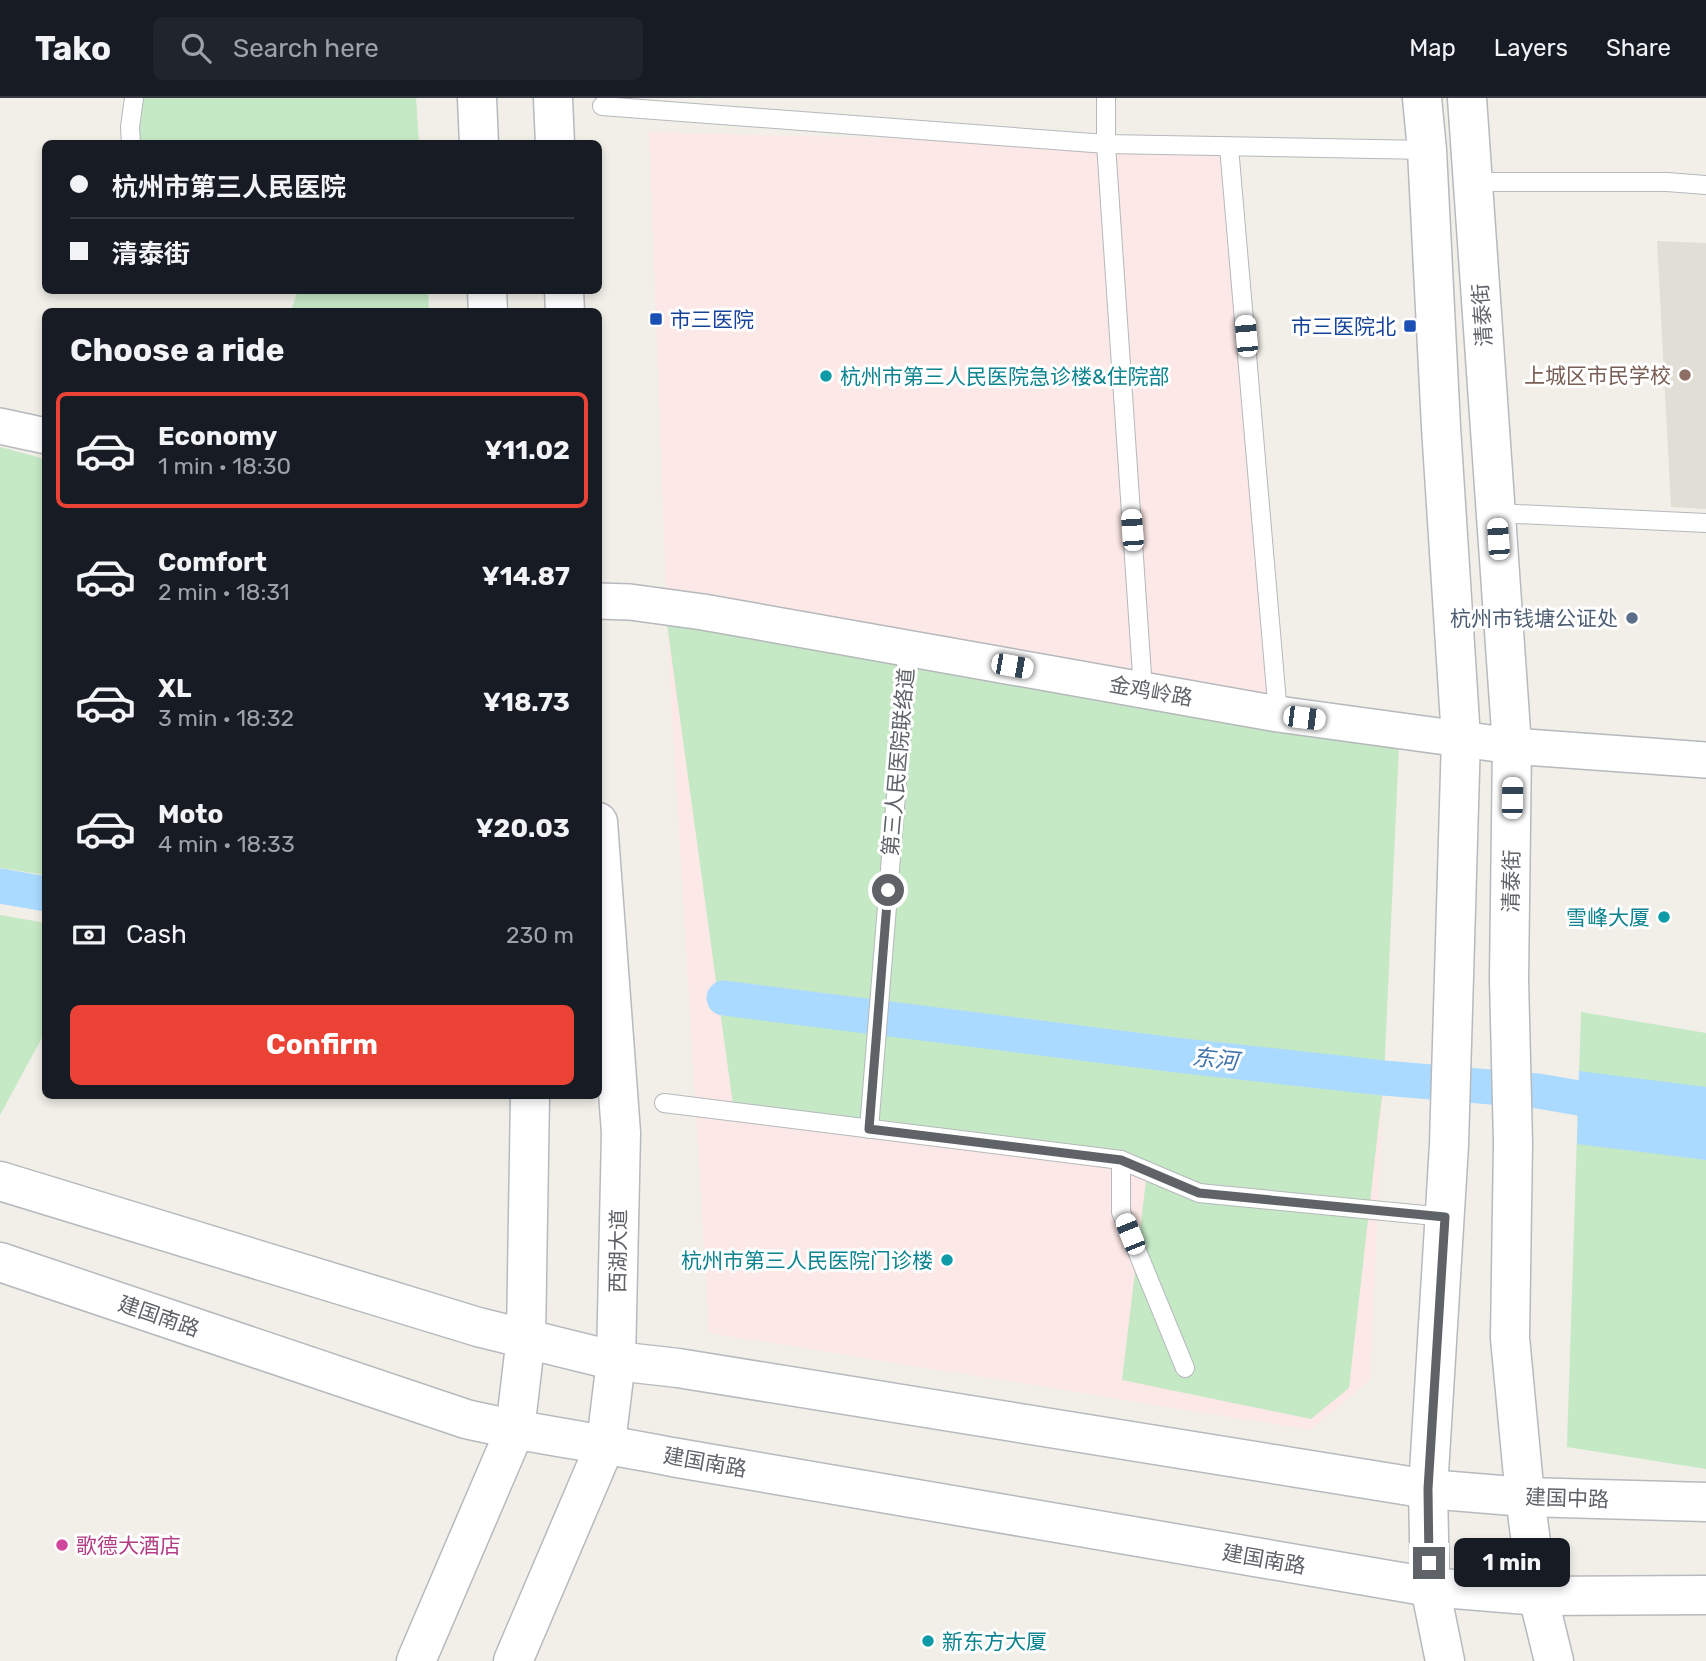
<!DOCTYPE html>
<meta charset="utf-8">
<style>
body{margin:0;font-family:Rubik,"Noto Sans SC",sans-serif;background:#20242c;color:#f1f3f6;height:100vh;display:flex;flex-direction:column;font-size:26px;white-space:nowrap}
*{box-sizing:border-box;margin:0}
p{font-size:23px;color:#9ea1a6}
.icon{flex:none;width:38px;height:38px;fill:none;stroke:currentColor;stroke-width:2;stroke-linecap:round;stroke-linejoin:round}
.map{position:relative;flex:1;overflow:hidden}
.drawer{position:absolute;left:42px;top:210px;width:560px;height:791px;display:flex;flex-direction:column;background:#171b24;border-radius:10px;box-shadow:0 4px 10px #0003}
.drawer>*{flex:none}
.hud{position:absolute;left:42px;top:42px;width:560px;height:154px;border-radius:10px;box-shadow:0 4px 10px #0003;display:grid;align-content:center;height:154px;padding:0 28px;background:#171b24}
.end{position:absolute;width:32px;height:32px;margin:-16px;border:9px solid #5f6368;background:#fff;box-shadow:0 0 0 4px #fff}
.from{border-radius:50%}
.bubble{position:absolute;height:49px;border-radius:10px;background:#171b24;box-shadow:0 4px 10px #0003;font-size:23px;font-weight:700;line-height:49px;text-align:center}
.car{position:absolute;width:21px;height:42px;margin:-21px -10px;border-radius:9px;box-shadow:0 0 5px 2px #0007;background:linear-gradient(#fff 24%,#345 0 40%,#fff 0 76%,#345 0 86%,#fff 0)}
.hud b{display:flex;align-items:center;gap:24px;height:66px;font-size:26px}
.hud b+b{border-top:2px solid #363941}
.hud i{width:18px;height:18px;background:#f1f3f6}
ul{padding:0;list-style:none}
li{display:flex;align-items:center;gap:21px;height:116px;margin:0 14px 10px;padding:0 14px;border:4px solid transparent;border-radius:10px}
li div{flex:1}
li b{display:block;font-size:26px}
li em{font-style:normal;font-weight:700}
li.on{border-color:#ea4335}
li>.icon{width:63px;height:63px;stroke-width:1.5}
h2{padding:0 28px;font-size:32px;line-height:84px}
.pay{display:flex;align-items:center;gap:18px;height:77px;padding:0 28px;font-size:26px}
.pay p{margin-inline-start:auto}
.button{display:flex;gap:14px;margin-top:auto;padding:14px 28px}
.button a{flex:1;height:80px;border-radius:10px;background:#ea4335;color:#fff;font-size:28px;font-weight:700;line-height:80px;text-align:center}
header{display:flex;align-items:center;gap:42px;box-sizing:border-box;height:98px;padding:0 35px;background:#171b24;border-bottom:2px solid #363941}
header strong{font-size:33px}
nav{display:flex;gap:38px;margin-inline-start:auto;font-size:24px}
.search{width:490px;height:63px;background:#20242c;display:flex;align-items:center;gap:18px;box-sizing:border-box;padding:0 24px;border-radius:10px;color:#9ea1a6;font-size:26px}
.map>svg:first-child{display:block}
.education{fill:#e1ded6}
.medical{fill:#fce8e6}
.green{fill:#c5e8c5}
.water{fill:#aadaff}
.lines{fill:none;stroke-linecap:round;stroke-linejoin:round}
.canal{stroke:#aadaff;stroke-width:35}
.lane-casing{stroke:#b5b8bc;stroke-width:20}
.street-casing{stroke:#b5b8bc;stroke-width:38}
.secondary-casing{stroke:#b6babf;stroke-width:41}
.lane{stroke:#fff;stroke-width:18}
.street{stroke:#fff;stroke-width:35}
.secondary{stroke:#fff;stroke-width:38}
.route{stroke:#5f6368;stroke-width:9}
.transit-dot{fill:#1a4fb4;stroke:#fff;stroke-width:2.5}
.education-dot{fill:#8d6e63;stroke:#fff;stroke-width:2.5}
.culture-dot{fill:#0f9aa8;stroke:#fff;stroke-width:2.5}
.service-dot{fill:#5c6f8a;stroke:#fff;stroke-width:2.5}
.hotel-dot{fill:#d1479c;stroke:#fff;stroke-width:2.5}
.labels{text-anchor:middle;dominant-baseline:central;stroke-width:6;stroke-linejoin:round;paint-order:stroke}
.street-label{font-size:21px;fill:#5f6368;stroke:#fff}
.transit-label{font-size:21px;fill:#164399;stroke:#fff;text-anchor:start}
.education-label{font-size:21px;fill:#785e54;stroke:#fff;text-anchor:end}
.culture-label{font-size:21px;fill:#0d838f;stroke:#fff;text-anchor:start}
.service-label{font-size:21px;fill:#4e5e75;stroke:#fff;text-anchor:end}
.hotel-label{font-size:21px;fill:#b23c85;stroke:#fff;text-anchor:start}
.water-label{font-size:23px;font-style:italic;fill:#4174aa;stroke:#fff}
</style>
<header>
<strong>Tako</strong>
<div class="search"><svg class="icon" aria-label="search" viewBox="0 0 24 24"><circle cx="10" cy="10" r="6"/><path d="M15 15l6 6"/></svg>Search here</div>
<nav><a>Map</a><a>Layers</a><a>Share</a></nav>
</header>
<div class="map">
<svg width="1706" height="1563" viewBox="0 0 1706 1563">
<rect width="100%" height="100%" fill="#f1efe8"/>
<path class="education" d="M 1657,143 L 1706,145 L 1706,411 L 1671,409 Z"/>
<path class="medical" d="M 649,34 L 1229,49 L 1262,539 L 1278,616 L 1399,648 L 1370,1282 L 1310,1332 L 709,1235 L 668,550 Z"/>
<g class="green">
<path d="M 134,0 L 416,0 L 419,45 L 131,45 Z"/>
<path d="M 298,192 L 428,193 L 429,213 L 291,213 Z"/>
<path d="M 0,349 L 45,361 L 45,777 L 0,770 Z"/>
<path d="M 667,526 L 1278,616 L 1399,648 L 1384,980 L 1349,1290 L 1311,1321 L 1122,1282 L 1147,1074 L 734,1014 Z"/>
<path d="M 0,817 L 46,825 L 45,934 L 0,1017 Z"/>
<path d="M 1581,914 L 1706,935 L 1706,1371 L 1567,1349 Z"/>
</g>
<path class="water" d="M 1579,973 L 1706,989 L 1706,1062 L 1577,1046 Z"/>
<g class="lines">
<g class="canal">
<path d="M 0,788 L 46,796"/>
<path d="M 724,900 L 1176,957 L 1384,980 L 1538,993 L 1706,1022"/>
</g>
<g class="lane-casing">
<g id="lane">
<path d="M 1106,0 L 1106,46 L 1143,592"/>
<path d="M 602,8 L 1106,46 L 1427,52"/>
<path d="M 131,46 L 130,29 L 134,0"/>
<path d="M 1229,49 L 1278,616"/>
<path d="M 1473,84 L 1667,84 L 1706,87"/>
<path d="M 1496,415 L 1706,425"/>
<path d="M 664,1005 L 1121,1062 L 1199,1095 L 1445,1119"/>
<path d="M 869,1031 L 908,549"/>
<path d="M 1121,1062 L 1121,1114 L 1185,1270"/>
</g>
</g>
<g class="street-casing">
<g id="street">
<path d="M 0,328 L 46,338"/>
<path d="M 598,503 L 630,504 L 703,514 L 1278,616 L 1512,648 L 1706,662"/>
</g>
</g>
<g class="secondary-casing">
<g id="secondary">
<path d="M 477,0 L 479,46"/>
<path d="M 553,0 L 555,46"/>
<path d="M 1422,0 L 1427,52 L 1441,329 L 1461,640 L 1449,1047 L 1428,1391 L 1430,1489 L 1445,1563"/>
<path d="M 1467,0 L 1512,648 L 1509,881 L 1513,1045 L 1510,1240 L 1525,1399 L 1538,1498 L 1554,1563"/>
<path d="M 487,192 L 488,214"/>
<path d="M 564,192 L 565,214"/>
<path d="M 0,1083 L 478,1229 L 616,1263 L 678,1270 L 1428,1391 L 1525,1399 L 1706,1404"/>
<path d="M 0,1164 L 466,1321 C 534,1337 603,1345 672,1359 L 1430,1489 L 1538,1498 L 1706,1497"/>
<path d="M 416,1563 L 515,1332 L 526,1239 L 530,998"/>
<path d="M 513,1563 L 606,1345 L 616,1263 L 621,1035 L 598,724"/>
</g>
</g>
<use href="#lane" class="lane"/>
<use href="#street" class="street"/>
<use href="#secondary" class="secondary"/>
</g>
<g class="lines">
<path class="route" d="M 888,792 L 869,1031 L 1121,1062 L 1199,1095 L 1445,1119 L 1428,1391 L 1429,1465"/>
</g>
<g class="transit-dot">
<rect x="649" y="214" width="14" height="14" rx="3.5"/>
<rect x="1403" y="221" width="14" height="14" rx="3.5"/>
</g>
<circle class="education-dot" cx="1685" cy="277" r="7"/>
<g class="culture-dot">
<circle cx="826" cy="278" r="7"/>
<circle cx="1664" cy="819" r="7"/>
<circle cx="947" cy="1162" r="7"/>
<circle cx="928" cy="1543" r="7"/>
</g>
<circle class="service-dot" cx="1632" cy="520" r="7"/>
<circle class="hotel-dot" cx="62" cy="1447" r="7"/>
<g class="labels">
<g class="street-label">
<text transform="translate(1482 217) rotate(-94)">清泰街</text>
<text transform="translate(1151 593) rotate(10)">金鸡岭路</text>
<text transform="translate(898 664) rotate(-85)">第三人民医院联络道</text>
<text transform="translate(1511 783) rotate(-89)">清泰街</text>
<text transform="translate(618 1153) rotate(-89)">西湖大道</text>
<text transform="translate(159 1218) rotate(19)">建国南路</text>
<text transform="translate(705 1364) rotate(10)">建国南路</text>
<text transform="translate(1567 1400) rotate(2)">建国中路</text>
<text transform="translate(1264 1461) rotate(10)">建国南路</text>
</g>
<g class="transit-label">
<text x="670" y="221">市三医院</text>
<text x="1396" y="228" text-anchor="end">市三医院北</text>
</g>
<g class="education-label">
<text x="1671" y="277">上城区市民学校</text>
</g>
<g class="culture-label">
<text x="840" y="278">杭州市第三人民医院急诊楼&amp;住院部</text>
<text x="1650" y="819" text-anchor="end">雪峰大厦</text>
<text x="933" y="1162" text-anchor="end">杭州市第三人民医院门诊楼</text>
<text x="942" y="1543">新东方大厦</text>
</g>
<g class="service-label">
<text x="1618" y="520">杭州市钱塘公证处</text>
</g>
<g class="hotel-label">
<text x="76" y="1447">歌德大酒店</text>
</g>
<g class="water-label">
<text transform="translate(1215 961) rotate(6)">东河</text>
</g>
</g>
</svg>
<i class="end from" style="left:888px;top:792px"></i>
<i class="end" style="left:1429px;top:1465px"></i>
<div class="bubble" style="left:1454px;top:1440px;width:116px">1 min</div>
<i class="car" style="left:1246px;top:238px;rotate:355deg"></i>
<i class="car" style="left:1132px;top:432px;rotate:356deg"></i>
<i class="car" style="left:1498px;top:441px;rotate:356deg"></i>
<i class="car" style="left:1012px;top:568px;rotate:100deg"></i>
<i class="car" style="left:1304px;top:620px;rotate:97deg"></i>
<i class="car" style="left:1512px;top:700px;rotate:1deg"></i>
<i class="car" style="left:1130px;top:1136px;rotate:338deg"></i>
<div class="hud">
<b><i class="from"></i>杭州市第三人民医院</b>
<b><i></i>清泰街</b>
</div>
<section class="drawer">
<h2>Choose a ride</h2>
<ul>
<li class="on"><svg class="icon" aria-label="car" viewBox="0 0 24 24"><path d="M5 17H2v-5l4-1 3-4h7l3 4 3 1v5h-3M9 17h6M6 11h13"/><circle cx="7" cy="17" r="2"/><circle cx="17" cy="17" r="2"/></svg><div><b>Economy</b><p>1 min · 18:30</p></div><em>¥11.02</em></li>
<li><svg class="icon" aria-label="car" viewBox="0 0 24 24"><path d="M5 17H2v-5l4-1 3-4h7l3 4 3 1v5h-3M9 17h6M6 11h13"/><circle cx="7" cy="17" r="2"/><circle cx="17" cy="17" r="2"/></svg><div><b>Comfort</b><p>2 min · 18:31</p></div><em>¥14.87</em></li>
<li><svg class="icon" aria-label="car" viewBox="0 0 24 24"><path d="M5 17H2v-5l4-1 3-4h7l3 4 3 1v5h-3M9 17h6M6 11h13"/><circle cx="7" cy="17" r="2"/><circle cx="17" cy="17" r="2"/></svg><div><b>XL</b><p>3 min · 18:32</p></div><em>¥18.73</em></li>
<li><svg class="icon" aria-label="car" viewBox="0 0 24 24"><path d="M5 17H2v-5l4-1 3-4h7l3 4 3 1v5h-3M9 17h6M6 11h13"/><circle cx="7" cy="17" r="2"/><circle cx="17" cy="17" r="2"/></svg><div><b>Moto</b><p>4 min · 18:33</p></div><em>¥20.03</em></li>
</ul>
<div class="pay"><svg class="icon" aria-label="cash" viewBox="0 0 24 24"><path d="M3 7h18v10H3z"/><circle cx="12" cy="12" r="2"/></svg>Cash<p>230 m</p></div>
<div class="button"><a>Confirm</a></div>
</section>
</div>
